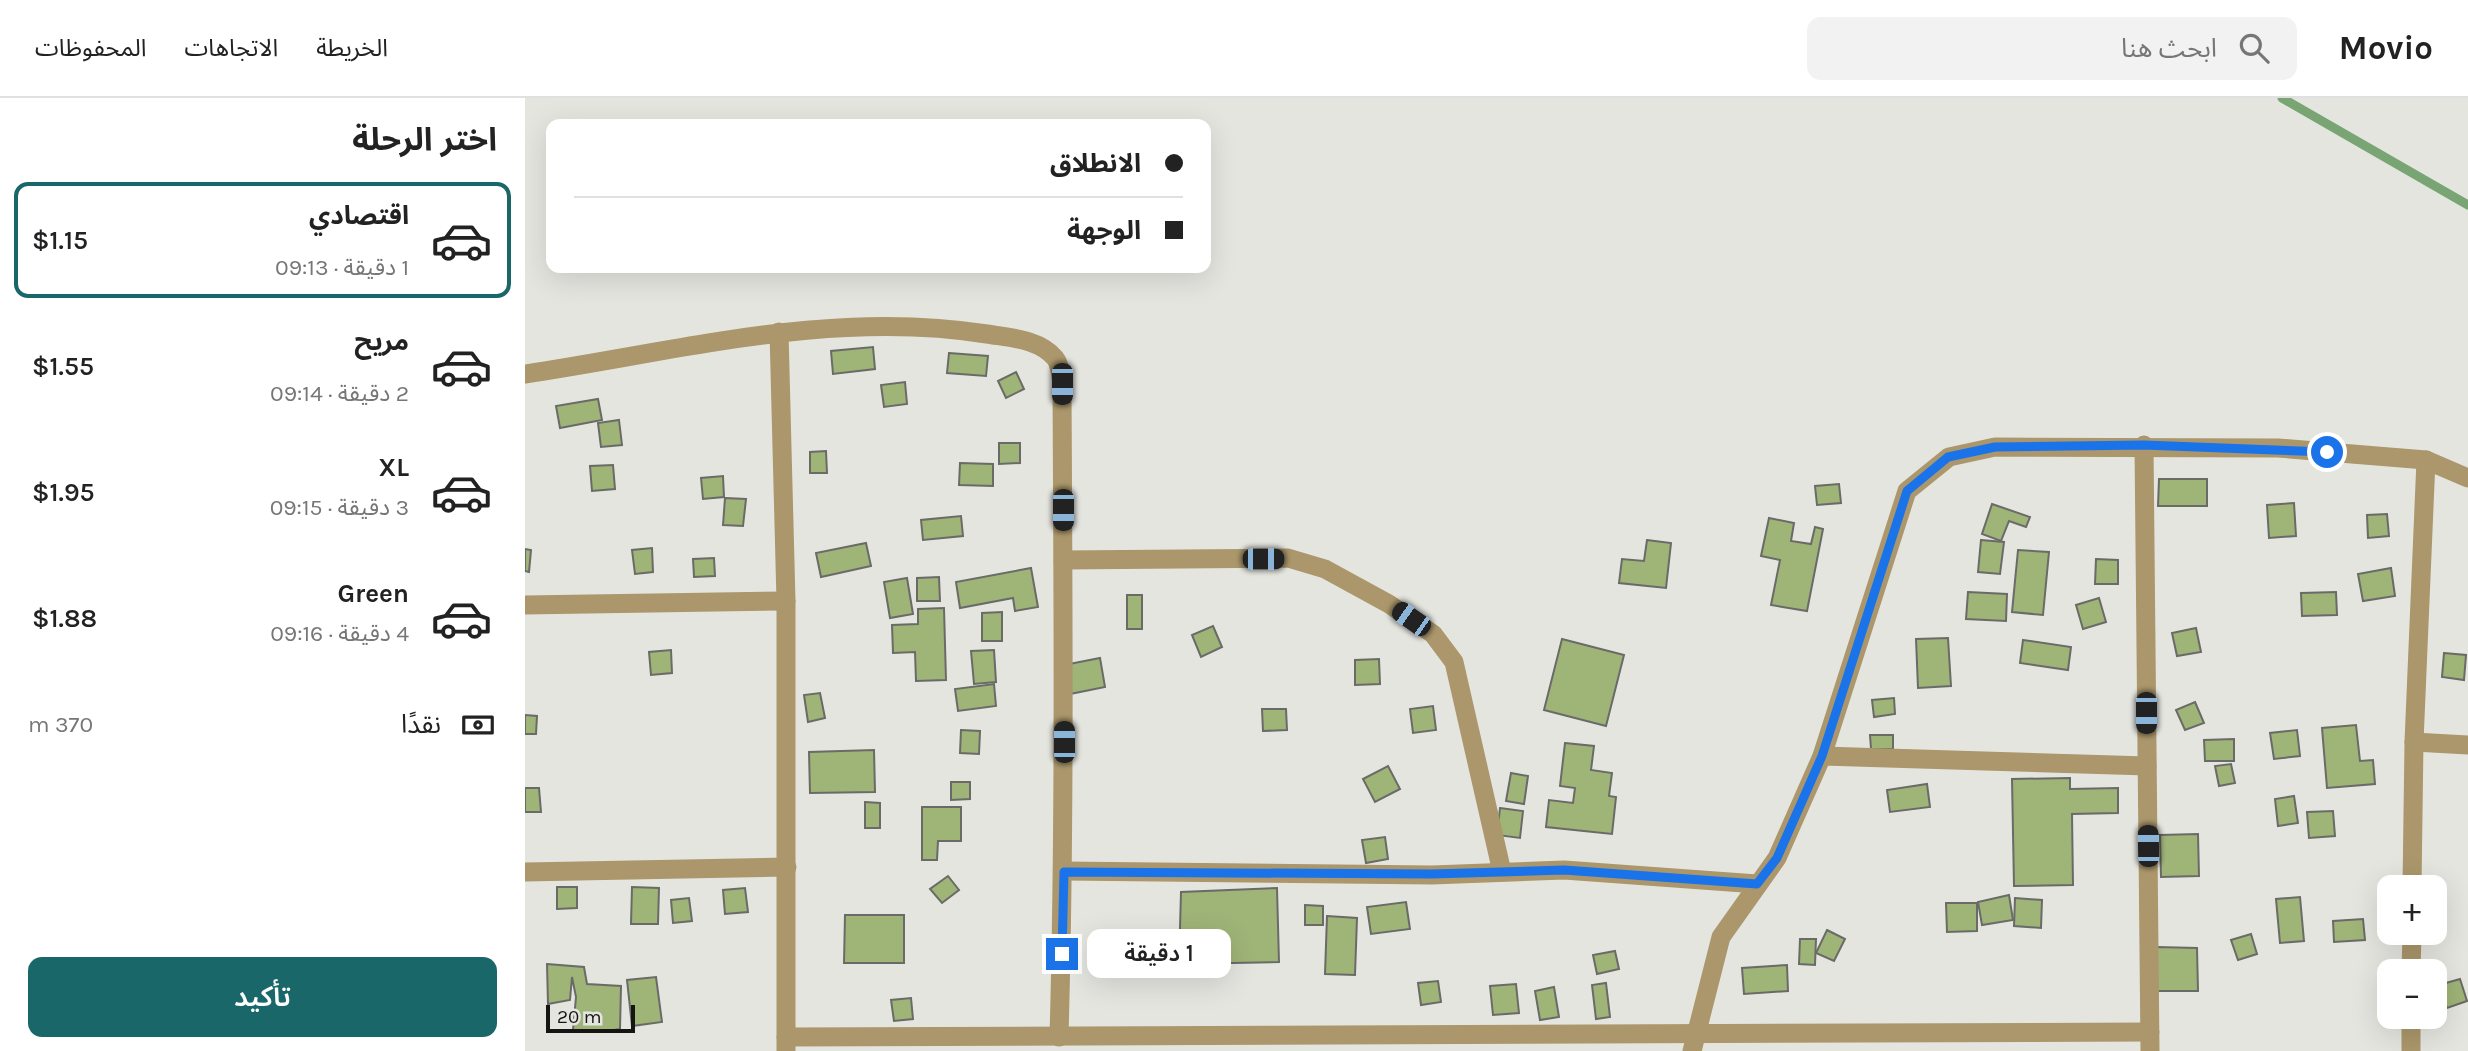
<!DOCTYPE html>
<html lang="ar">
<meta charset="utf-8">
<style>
body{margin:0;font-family:Karla,"Noto Sans Arabic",sans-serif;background:#f2f2f2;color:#222;direction:rtl;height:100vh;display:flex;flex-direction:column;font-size:26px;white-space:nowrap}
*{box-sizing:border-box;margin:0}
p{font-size:23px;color:#767676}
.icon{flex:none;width:38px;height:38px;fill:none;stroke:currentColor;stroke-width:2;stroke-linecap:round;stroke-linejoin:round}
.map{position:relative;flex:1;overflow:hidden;direction:ltr}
.sheet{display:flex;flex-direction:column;background:#fff;width:525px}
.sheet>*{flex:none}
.banner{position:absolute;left:21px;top:21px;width:665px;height:154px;border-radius:14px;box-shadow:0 7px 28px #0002;direction:rtl;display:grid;align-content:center;height:154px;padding:0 28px;background:#fff}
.fabs{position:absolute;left:1852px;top:777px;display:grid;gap:14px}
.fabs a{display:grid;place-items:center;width:70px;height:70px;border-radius:14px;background:#fff;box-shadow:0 7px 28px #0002;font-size:35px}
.scale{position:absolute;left:21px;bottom:18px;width:89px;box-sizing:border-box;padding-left:7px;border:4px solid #151513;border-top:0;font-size:19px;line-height:24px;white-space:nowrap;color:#151513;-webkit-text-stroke:5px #e5e5e0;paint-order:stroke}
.end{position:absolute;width:32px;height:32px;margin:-16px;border:9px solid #1a73e8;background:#fff;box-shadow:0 0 0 4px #fff}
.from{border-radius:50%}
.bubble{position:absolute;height:49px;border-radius:14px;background:#fff;box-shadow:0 7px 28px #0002;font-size:23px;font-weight:600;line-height:49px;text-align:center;direction:rtl}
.car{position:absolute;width:21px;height:42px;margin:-21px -10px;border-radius:9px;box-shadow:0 0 5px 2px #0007;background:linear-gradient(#222 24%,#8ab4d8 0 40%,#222 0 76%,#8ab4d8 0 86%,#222 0)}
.banner b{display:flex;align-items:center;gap:24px;height:66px;font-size:26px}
.banner b+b{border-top:2px solid #e0e0e0}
.banner i{width:18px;height:18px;background:#222}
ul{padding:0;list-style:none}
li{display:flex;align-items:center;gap:21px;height:116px;margin:0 14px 10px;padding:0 14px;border:4px solid transparent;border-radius:14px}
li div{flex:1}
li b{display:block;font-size:26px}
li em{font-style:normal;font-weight:600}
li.selected{border-color:#196768}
li>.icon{width:63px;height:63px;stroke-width:1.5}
h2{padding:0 28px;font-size:32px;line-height:84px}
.pay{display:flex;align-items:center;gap:18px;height:77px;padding:0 28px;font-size:26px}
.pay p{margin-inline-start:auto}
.cta{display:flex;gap:14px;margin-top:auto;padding:14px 28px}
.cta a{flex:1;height:80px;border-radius:14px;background:#196768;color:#fff;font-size:28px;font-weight:600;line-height:80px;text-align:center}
header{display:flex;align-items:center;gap:42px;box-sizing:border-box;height:98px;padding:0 35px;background:#fff;border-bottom:2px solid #e0e0e0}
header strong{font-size:33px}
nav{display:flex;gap:38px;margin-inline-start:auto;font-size:24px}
.search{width:490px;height:63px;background:#f2f2f2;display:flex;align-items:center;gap:18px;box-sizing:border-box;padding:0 24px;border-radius:14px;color:#767676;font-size:26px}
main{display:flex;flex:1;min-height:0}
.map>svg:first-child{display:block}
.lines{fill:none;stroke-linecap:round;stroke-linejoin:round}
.stream{stroke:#79a473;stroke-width:9}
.building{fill:#9fb477;stroke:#6a6b68;stroke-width:2}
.minor{stroke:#ab976b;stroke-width:19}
.route{stroke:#1a73e8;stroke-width:9}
</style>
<header>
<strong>Movio</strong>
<div class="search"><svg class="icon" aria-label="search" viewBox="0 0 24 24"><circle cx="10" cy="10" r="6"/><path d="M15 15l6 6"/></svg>ابحث هنا</div>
<nav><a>الخريطة</a><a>الاتجاهات</a><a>المحفوظات</a></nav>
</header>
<main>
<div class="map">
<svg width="1943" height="953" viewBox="0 0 1943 953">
<rect width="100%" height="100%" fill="#e5e5e0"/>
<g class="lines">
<path class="stream" d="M 1757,0 L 1943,107"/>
</g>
<g class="building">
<path d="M 348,249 L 350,271 L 308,276 L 306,253 Z"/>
<path d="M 424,255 L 463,258 L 461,278 L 422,275 Z"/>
<path d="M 491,274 L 499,291 L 481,300 L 473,283 Z"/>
<path d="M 380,284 L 382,306 L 359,309 L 356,287 Z"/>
<path d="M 73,301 L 77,322 L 35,330 L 31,308 Z"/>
<path d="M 94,322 L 97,347 L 76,349 L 73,325 Z"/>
<path d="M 474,345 L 495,345 L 495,365 L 474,366 Z"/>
<path d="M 301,353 L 302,375 L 285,375 L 285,354 Z"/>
<path d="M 435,365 L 468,366 L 468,388 L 434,387 Z"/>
<path d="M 88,367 L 90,391 L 67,393 L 65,368 Z"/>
<path d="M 198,378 L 199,399 L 178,401 L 176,380 Z"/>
<path d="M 1634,381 L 1682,381 L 1682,408 L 1633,408 Z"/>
<path d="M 1314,386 L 1316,405 L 1292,407 L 1290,388 Z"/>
<path d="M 200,400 L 221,401 L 218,428 L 198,427 Z"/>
<path d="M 1769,405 L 1771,438 L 1744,440 L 1742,407 Z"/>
<path d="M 1467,406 L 1505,419 L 1501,429 L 1484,423 L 1476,443 L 1457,436 Z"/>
<path d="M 1862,416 L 1864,438 L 1843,440 L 1842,417 Z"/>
<path d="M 436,418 L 438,438 L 398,442 L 396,422 Z"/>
<path d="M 1244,420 L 1269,425 L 1266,443 L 1286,446 L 1290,429 L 1298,431 L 1282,513 L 1246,507 L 1255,462 L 1236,458 Z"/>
<path d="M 1122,442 L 1146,445 L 1141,490 L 1094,485 L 1097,461 L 1119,463 Z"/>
<path d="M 1456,442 L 1479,444 L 1475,476 L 1453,474 Z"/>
<path d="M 341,445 L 346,468 L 296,479 L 291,455 Z"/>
<path d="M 127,450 L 128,474 L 110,476 L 107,452 Z"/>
<path d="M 0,451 L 6,452 L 4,474 L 0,473 Z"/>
<path d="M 1493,452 L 1524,454 L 1518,517 L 1487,514 Z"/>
<path d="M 189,460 L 190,478 L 169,479 L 168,461 Z"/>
<path d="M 1571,461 L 1593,462 L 1593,486 L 1570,486 Z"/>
<path d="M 506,470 L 513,509 L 490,513 L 488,500 L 435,510 L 431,484 Z"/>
<path d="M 1866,470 L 1870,498 L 1838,503 L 1833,476 Z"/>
<path d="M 414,479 L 415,503 L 392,503 L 392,480 Z"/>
<path d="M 382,480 L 388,516 L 365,520 L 359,484 Z"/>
<path d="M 1443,494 L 1482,496 L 1481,523 L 1441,521 Z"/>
<path d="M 1811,494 L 1812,517 L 1777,518 L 1776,495 Z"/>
<rect x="602" y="497" width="15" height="34"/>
<path d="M 1574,500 L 1581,524 L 1558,531 L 1551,507 Z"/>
<path d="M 419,510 L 421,582 L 391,583 L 390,554 L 368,555 L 367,527 L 393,526 L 393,511 Z"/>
<path d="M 477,514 L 477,543 L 457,543 L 457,515 Z"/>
<path d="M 688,528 L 697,549 L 676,559 L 667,537 Z"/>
<path d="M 1671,530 L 1676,554 L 1652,558 L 1647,535 Z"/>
<path d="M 1423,540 L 1426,588 L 1393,590 L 1391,541 Z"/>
<path d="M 1037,541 L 1099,557 L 1081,628 L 1019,612 Z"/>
<path d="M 1498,542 L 1546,549 L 1543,572 L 1495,565 Z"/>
<path d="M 146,552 L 147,575 L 126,577 L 124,554 Z"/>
<path d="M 469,552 L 471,584 L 449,586 L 446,553 Z"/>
<path d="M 1919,555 L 1941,557 L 1939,582 L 1917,579 Z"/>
<path d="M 575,560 L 580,589 L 545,596 L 539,567 Z"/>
<path d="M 854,561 L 855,586 L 830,587 L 830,562 Z"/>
<path d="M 469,586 L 471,608 L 433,613 L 430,591 Z"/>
<path d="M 295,595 L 300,620 L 283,624 L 279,597 Z"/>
<path d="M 1369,600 L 1370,616 L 1349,619 L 1347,602 Z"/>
<path d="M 1670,604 L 1679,625 L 1660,632 L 1651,612 Z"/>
<path d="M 908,608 L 911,632 L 888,635 L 885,611 Z"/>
<path d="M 737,611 L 761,611 L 762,632 L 738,633 Z"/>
<path d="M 0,617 L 12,618 L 11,636 L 0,636 Z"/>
<path d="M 1831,627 L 1835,663 L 1848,662 L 1850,686 L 1802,690 L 1797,630 Z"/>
<path d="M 436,632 L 455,633 L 454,656 L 435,655 Z"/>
<path d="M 1772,632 L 1775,658 L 1749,661 L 1745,635 Z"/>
<path d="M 1345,637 L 1368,637 L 1368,651 L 1346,651 Z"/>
<path d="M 1709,641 L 1709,663 L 1680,663 L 1679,642 Z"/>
<path d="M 1040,645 L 1069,648 L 1066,672 L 1087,675 L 1084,698 L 1091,699 L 1087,736 L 1021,729 L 1024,702 L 1048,705 L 1050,690 L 1035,688 Z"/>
<path d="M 349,652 L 350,694 L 285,695 L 284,654 Z"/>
<path d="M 1706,666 L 1710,685 L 1694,688 L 1690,668 Z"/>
<path d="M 863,668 L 875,691 L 850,704 L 838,681 Z"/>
<path d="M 986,675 L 1003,678 L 999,706 L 981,703 Z"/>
<path d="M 1545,680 L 1545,691 L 1593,690 L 1593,715 L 1547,716 L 1548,787 L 1489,788 L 1487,681 Z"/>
<path d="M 426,684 L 445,684 L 445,701 L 426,702 Z"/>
<path d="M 1402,686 L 1405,709 L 1365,714 L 1362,692 Z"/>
<path d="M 0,690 L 14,690 L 16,714 L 0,714 Z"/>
<path d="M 1769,698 L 1773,725 L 1753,728 L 1750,701 Z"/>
<path d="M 340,704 L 355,705 L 355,730 L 340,730 Z"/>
<path d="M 397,709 L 436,709 L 436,743 L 413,743 L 412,762 L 397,762 Z"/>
<path d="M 975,710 L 998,713 L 995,740 L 972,737 Z"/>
<path d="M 1808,713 L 1810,738 L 1784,740 L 1782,714 Z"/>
<path d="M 1673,736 L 1674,778 L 1636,779 L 1635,737 Z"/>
<path d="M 860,739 L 863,761 L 841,765 L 837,742 Z"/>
<path d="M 423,778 L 434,792 L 417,805 L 405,791 Z"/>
<path d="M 32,789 L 52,789 L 52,810 L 32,811 Z"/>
<path d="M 107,789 L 134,790 L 133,826 L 106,826 Z"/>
<path d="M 220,790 L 223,814 L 200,816 L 198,792 Z"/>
<path d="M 752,790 L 754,864 L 654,866 L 656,794 Z"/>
<path d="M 1484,797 L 1488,822 L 1457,827 L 1453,804 Z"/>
<path d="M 1775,799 L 1779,843 L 1755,845 L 1751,801 Z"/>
<path d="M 164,800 L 167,823 L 148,825 L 146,802 Z"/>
<path d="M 1490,800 L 1517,802 L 1516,830 L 1489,828 Z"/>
<path d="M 881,804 L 885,831 L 846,836 L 842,809 Z"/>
<path d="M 1421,805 L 1452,805 L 1452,833 L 1422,834 Z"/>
<path d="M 780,807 L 798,808 L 798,827 L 780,827 Z"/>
<path d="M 320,817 L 379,817 L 379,865 L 319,865 Z"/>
<path d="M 802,818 L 832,820 L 830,877 L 800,876 Z"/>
<path d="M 1838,821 L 1840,842 L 1809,844 L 1808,823 Z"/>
<path d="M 1302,832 L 1320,841 L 1309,863 L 1291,855 Z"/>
<path d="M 1726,836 L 1732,856 L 1713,862 L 1706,842 Z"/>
<path d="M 1275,841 L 1291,841 L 1290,867 L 1274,866 Z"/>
<path d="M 1632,849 L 1672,850 L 1673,893 L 1632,893 Z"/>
<path d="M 1090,853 L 1094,871 L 1072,876 L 1068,857 Z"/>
<path d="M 22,866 L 59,869 L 62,886 L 96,888 L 95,931 L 77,934 L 48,932 L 51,899 L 47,879 L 45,902 L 23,906 Z"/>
<path d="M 1262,867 L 1263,893 L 1219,896 L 1217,870 Z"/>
<path d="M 131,879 L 137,924 L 107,928 L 102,882 Z"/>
<path d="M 1935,881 L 1942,903 L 1922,910 L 1914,887 Z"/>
<path d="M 913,883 L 916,904 L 896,907 L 893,885 Z"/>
<path d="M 1081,885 L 1085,919 L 1071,921 L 1067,887 Z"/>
<path d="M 991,886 L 994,915 L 968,917 L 965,888 Z"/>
<path d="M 1029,889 L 1034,919 L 1015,922 L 1010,893 Z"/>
<path d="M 386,900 L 388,921 L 369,923 L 366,902 Z"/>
</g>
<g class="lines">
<g class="minor">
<path d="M 254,234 L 261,503 L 261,953"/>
<path d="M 0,276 C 154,253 307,211 462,236 C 486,240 514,241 530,260 C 535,266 536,278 537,286 C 538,503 540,721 534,939"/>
<path d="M 1619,347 L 1625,953"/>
<path d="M 538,462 L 763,460 L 800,471 L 864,506 L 908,536 L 929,564 L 977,774"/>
<path d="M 0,507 L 261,503"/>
<path d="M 1889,644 L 1943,647"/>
<path d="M 1297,658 L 1622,668"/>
<path d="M 539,773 L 907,777 L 1039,772 L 1232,786"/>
<path d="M 0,774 L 262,769"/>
<path d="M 1887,789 L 1889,644 L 1901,362"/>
<path d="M 1886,873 L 1887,835"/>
<path d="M 261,939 L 1625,934"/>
<path d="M 1167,953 L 1196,839 L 1252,760 L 1297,658 L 1382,393 L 1424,359 L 1470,349 L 1753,350 L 1901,362 L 1943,380"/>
<path d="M 1886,953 L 1886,919"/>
</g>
</g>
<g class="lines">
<path class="route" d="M 537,856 L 539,774 L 907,776 L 1039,772 L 1232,786 L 1252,760 L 1297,658 L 1382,393 L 1423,359 L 1470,349 L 1619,347 L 1802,354"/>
</g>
</svg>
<div class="fabs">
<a>+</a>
<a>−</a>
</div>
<div class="scale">20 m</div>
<i class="end from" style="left:1802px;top:354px"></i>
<i class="end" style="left:537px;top:856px"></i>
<div class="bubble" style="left:562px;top:831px;width:144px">1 دقيقة</div>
<i class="car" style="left:537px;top:286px;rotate:180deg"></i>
<i class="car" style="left:538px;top:412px;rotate:180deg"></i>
<i class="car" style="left:738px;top:461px;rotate:90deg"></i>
<i class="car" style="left:886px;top:521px;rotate:305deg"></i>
<i class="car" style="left:1621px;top:615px;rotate:180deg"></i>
<i class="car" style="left:539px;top:644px;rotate:0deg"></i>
<i class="car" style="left:1623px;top:748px;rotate:359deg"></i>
<div class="banner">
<b><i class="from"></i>الانطلاق</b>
<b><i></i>الوجهة</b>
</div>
</div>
<section class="sheet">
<h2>اختر الرحلة</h2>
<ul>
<li class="selected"><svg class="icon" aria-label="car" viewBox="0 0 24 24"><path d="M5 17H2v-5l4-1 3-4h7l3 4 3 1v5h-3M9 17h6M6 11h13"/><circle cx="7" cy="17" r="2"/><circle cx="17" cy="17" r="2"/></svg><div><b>اقتصادي</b><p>1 دقيقة · 09:13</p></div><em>$1.15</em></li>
<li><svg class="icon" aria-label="car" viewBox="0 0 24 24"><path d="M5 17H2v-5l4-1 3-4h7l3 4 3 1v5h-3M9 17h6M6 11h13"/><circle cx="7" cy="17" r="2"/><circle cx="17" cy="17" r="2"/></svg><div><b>مريح</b><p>2 دقيقة · 09:14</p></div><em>$1.55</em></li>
<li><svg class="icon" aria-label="car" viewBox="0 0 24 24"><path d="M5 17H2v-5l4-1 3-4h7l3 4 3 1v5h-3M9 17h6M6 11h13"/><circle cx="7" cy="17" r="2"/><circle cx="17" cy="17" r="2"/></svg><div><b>XL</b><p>3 دقيقة · 09:15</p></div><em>$1.95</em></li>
<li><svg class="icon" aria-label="car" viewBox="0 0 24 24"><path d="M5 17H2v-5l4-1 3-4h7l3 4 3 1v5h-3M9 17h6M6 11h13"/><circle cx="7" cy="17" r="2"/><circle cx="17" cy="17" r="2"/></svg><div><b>Green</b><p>4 دقيقة · 09:16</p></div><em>$1.88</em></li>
</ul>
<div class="pay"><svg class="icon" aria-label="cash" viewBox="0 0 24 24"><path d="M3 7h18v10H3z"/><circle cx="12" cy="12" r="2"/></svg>نقدًا<p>370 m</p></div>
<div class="cta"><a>تأكيد</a></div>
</section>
</main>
